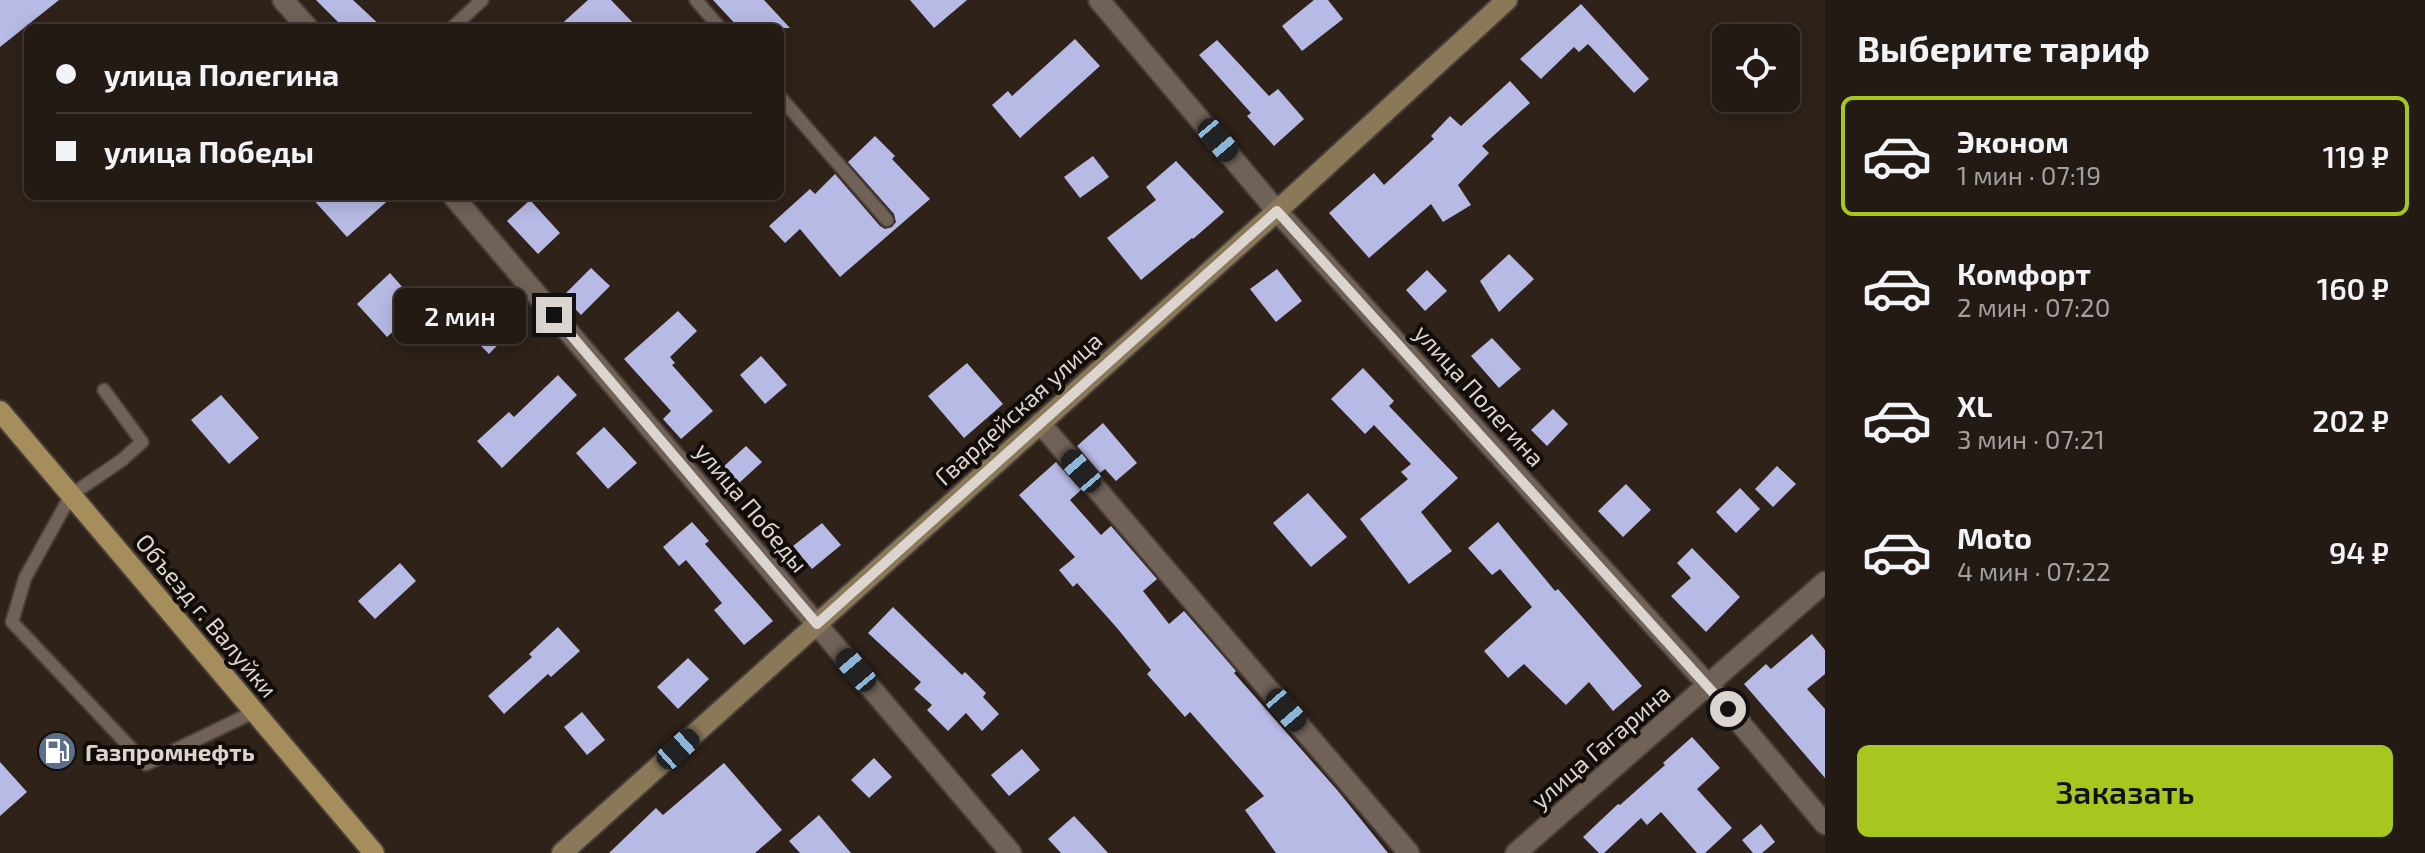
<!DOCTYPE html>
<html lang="ru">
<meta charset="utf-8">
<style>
body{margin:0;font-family:"Exo 2",sans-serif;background:#2e2721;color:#f1f3f6;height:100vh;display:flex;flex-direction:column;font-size:30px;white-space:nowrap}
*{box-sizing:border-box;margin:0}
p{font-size:26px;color:#a2a1a0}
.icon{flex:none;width:44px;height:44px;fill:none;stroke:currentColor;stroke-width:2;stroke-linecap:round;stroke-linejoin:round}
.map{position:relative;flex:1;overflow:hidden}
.drawer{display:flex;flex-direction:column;background:#221a13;width:600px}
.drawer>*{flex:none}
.top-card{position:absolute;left:24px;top:24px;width:760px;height:176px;border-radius:12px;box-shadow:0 4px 20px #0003,0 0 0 2px #3f3833;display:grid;align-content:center;height:176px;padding:0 32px;background:#221a13}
.buttons{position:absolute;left:1712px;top:24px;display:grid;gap:16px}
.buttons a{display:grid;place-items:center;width:88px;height:88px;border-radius:12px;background:#221a13;box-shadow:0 4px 20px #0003,0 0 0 2px #3f3833;font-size:40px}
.end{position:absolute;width:36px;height:36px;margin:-18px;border:10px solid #dcd4ce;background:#111;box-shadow:0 0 0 4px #111}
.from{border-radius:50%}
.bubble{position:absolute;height:56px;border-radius:12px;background:#221a13;box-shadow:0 4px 20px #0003,0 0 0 2px #3f3833;font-size:26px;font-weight:600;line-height:56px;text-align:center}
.car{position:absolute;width:24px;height:48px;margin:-24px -12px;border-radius:10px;box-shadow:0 0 6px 2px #0007;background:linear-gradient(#222 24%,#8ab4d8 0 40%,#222 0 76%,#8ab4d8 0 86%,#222 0)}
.top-card b{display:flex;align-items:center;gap:28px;height:76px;font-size:30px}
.top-card b+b{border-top:2px solid #3f3833}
.top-card i{width:20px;height:20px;background:#f1f3f6}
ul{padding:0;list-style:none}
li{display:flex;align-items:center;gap:24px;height:120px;margin:0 16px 12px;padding:0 16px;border:4px solid transparent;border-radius:12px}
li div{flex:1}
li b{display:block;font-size:30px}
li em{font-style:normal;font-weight:600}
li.active{border-color:#a7c71e}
li>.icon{width:72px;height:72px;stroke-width:1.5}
h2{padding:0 32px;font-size:36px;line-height:96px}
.cta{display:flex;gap:16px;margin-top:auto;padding:16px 32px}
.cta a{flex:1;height:92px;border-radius:12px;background:#a7c71e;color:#111;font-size:32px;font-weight:600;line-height:92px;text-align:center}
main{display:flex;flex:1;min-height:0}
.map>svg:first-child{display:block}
.building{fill:#b7bae5}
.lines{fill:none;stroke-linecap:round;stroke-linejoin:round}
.lane-casing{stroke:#493f39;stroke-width:16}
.street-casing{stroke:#493f39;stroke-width:24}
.secondary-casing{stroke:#493f39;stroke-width:24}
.primary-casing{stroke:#493f39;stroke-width:24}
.lane{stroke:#706257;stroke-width:12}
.street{stroke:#706257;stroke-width:20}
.secondary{stroke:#8a7859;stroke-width:20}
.primary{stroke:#a58e5b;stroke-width:20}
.route{stroke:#dcd4ce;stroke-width:10}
.labels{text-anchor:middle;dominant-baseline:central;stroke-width:8;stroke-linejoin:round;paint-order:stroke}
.street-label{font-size:24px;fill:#dcd4ce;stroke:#120d09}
.poi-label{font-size:24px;font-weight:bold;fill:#dcd4ce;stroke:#120d09;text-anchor:start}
</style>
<main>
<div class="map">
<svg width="1825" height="853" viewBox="0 0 1825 853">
<rect width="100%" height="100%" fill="#2e2219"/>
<g class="building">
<path d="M 0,0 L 59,0 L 0,47 Z"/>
<path d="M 316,0 L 353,0 L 383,28 L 344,28 Z"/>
<path d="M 588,0 L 611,0 L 638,28 L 557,28 Z"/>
<path d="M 713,0 L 764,0 L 790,28 L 739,28 Z"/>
<path d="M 910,0 L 967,0 L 934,28 Z"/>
<path d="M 1314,0 L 1328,0 L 1343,19 L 1302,51 L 1282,26 Z"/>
<path d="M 1581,4 L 1649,79 L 1634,93 L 1588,44 L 1579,52 L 1574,47 L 1541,79 L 1520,59 Z"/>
<path d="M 1075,39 L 1100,66 L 1020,138 L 992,105 L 1008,91 L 1012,96 Z"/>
<path d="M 1217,40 L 1269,96 L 1278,89 L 1304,119 L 1274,146 L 1247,116 L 1251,113 L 1199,55 Z"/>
<path d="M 1510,81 L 1530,103 L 1482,146 L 1489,153 L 1458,185 L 1471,205 L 1443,222 L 1431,204 L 1369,258 L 1329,213 L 1374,173 L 1384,185 L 1434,139 L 1431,136 L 1450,116 L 1461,126 Z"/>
<path d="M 875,136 L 895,156 L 892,159 L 930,199 L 840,277 L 800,229 L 785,243 L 769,226 L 810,189 L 815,194 L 835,174 L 880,226 L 885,229 L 892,227 L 896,222 L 894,214 L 848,162 Z"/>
<path d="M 1093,156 L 1109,177 L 1080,198 L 1064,177 Z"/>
<path d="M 1176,161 L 1224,212 L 1193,239 L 1192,238 L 1141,280 L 1107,238 L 1156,200 L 1146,187 Z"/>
<path d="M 310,196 L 393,196 L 347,237 Z"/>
<path d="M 530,200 L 560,233 L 538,254 L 507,221 Z"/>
<path d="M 1509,254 L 1534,279 L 1499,312 L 1480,281 Z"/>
<path d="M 591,268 L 610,286 L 581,315 L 563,296 Z"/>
<path d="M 1277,269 L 1302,301 L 1276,322 L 1250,289 Z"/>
<path d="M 1427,270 L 1447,291 L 1425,311 L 1406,290 Z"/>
<path d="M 390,273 L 420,307 L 387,337 L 357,304 Z"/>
<path d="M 495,303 L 517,325 L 489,354 L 467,332 Z"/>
<path d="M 678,311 L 697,331 L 670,357 L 675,363 L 672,365 L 713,411 L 681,439 L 663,419 L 671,411 L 624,359 Z"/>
<path d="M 1492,338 L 1521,369 L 1499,388 L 1471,356 Z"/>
<path d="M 761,356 L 787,385 L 765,404 L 740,375 Z"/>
<path d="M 967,363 L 1003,404 L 964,438 L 928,396 Z"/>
<path d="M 1363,368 L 1394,401 L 1389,406 L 1458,478 L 1421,512 L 1452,551 L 1409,584 L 1360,519 L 1408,479 L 1401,472 L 1411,464 L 1374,425 L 1365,434 L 1331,399 Z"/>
<path d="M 558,375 L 577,395 L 502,468 L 477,441 L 509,412 L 514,417 Z"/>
<path d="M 221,395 L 259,438 L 229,464 L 191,420 Z"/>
<path d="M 1553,409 L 1568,424 L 1547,446 L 1531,430 Z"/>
<path d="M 1103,423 L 1137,463 L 1116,481 L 1105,469 L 1100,473 L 1077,446 Z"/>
<path d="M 604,427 L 637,463 L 608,489 L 576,453 Z"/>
<path d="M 746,446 L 762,462 L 738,484 L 722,468 Z"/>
<path d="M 1056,462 L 1081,490 L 1070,500 L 1101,535 L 1111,526 L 1157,579 L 1143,591 L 1169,624 L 1184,611 L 1236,671 L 1234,673 L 1338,791 L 1388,853 L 1276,853 L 1245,810 L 1264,796 L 1190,712 L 1185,717 L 1147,674 L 1151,670 L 1117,628 L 1077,583 L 1073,587 L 1059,570 L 1075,557 L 1019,495 Z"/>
<path d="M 1777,466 L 1796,484 L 1773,507 L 1755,489 Z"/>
<path d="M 1626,484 L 1651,510 L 1623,537 L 1598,511 Z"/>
<path d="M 1740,488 L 1760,509 L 1736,533 L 1716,512 Z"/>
<path d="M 1308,493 L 1347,537 L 1311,567 L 1273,523 Z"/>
<path d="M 692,522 L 709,541 L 705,544 L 773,621 L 744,645 L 714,610 L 722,603 L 686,560 L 679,566 L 663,547 Z"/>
<path d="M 1498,522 L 1555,591 L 1558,589 L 1642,686 L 1613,711 L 1589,682 L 1566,705 L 1524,664 L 1508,678 L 1484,651 L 1532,607 L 1500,569 L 1492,575 L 1468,548 Z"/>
<path d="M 822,523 L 841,545 L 812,569 L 793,546 Z"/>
<path d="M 1692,548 L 1740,597 L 1706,632 L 1671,596 L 1691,578 L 1677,563 Z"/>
<path d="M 400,563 L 416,581 L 375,619 L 358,601 Z"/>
<path d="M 893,607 L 962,675 L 965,672 L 986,693 L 983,697 L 999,714 L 982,731 L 966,713 L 948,731 L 927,710 L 932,705 L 914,689 L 921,682 L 868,633 Z"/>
<path d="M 558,627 L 580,651 L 551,677 L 548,674 L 504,714 L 488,696 L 532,657 L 529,654 Z"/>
<path d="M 1812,634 L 1825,650 L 1825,674 L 1807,689 L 1825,709 L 1825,778 L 1744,684 L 1766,664 L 1771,669 Z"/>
<path d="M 688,658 L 709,679 L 678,709 L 657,687 Z"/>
<path d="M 582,712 L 605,740 L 587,755 L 564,727 Z"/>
<path d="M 1692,737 L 1720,768 L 1697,789 L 1732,828 L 1705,853 L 1697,853 L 1661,812 L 1647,825 L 1641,818 L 1604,853 L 1599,853 L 1583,837 L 1618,804 L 1620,805 L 1665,765 L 1663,763 Z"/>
<path d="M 1022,749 L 1040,770 L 1009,796 L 991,775 Z"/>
<path d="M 874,758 L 892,777 L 869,798 L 851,780 Z"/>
<path d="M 0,762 L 27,792 L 0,816 Z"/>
<path d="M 724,763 L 782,830 L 755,853 L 609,853 L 656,808 L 663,815 Z"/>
<path d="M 819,815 L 851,853 L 800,853 L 789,841 Z"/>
<path d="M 1074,816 L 1090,833 L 1108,853 L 1061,853 L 1048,839 Z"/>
<path d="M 1761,824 L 1775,842 L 1762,853 L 1753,853 L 1742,840 Z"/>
</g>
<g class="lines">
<g class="lane-casing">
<g id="lane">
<path d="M 696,0 L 720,28"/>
<path d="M 452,28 L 482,0"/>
<path d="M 780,97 L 887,220"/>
<path d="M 104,390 L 142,442 L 122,460 L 71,495 L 25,578 L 12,622 L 146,764 L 254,712"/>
</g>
</g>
<g class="street-casing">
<g id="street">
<path d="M 283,0 L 308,28"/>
<path d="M 1099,0 L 1277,211 L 1709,686 L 1825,824"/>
<path d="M 453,196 L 1011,853"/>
<path d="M 1040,423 L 1409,853"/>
<path d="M 1516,853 L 1825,582"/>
</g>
</g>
<g class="secondary-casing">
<path id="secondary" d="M 562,853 L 1277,211 L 1507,0"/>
</g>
<g class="primary-casing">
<path id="primary" d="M 0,411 L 374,853"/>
</g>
<use href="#lane" class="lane"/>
<use href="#street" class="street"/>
<use href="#secondary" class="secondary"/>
<use href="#primary" class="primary"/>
</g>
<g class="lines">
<path class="route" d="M 554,315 L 817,624 L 1277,211 L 1728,709"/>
</g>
<defs>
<g id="fuel-disc" transform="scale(2)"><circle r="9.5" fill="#5c6f8a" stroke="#120d09"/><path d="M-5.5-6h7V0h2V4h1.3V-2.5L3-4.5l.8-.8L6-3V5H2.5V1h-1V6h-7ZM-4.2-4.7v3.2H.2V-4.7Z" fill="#fff"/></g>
</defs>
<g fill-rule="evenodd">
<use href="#fuel-disc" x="57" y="751"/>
</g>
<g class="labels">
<g class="street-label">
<text transform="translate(1480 395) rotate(48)">улица Полегина</text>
<text transform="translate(1018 408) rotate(-42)">Гвардейская улица</text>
<text transform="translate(752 507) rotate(50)">улица Победы</text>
<text transform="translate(207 615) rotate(50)">Объезд г. Валуйки</text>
<text transform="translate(1600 746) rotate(-41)">улица Гагарина</text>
</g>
<g class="poi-label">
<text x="85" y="751">Газпромнефть</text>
</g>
</g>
</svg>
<div class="buttons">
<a><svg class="icon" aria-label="locate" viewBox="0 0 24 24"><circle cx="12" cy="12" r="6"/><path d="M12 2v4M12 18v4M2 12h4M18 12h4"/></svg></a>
</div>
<i class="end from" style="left:1728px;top:709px"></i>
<i class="end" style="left:554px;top:315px"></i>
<div class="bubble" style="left:394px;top:288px;width:132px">2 мин</div>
<i class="car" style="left:1218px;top:140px;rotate:140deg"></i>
<i class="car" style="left:1081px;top:471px;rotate:319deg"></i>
<i class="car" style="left:856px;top:670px;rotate:320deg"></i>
<i class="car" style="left:1286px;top:710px;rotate:139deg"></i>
<i class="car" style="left:678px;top:749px;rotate:48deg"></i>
<div class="top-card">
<b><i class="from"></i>улица Полегина</b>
<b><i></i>улица Победы</b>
</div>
</div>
<section class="drawer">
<h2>Выберите тариф</h2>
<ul>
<li class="active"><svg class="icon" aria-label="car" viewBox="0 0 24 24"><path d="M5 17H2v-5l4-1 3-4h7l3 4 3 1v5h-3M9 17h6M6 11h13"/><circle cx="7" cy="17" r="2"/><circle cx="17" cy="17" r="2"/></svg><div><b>Эконом</b><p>1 мин · 07:19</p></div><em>119 ₽</em></li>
<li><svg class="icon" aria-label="car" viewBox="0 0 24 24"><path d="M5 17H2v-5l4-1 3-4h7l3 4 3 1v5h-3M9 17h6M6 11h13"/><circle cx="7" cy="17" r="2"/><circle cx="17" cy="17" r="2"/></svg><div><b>Комфорт</b><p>2 мин · 07:20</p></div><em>160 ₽</em></li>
<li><svg class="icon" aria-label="car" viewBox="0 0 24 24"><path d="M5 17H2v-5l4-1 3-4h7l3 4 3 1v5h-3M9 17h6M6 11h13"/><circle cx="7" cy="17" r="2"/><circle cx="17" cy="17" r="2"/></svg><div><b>XL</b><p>3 мин · 07:21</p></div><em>202 ₽</em></li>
<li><svg class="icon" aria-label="car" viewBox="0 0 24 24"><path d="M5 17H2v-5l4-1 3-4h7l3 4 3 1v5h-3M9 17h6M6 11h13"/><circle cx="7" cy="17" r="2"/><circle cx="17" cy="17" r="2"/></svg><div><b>Moto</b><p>4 мин · 07:22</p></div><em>94 ₽</em></li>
</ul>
<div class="cta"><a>Заказать</a></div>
</section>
</main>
